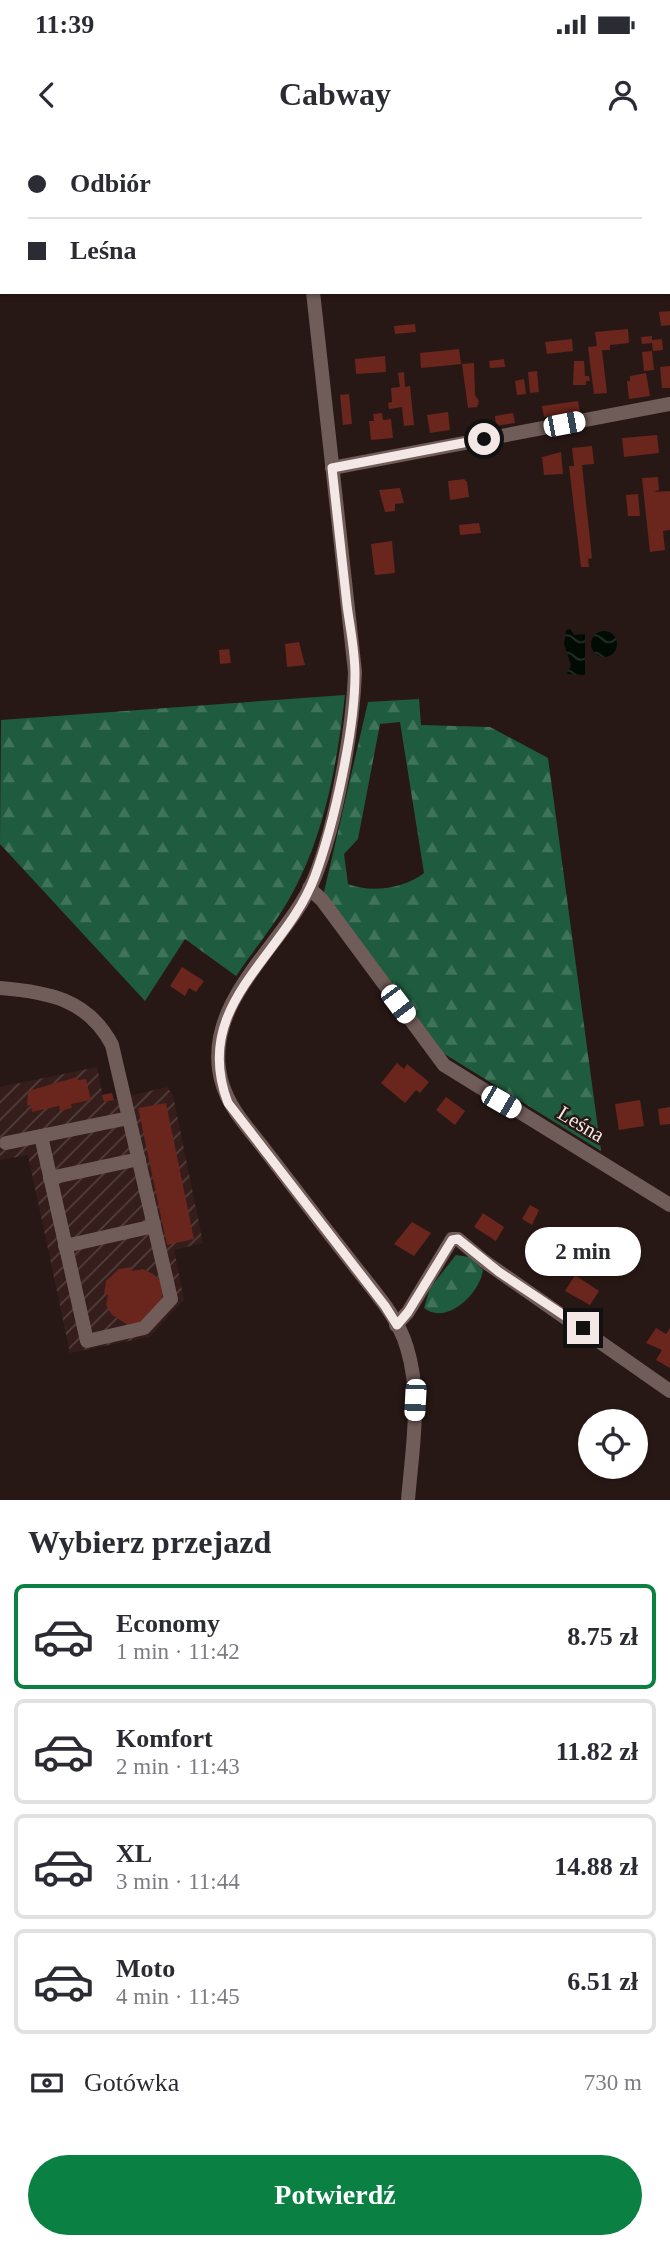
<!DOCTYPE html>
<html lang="pl">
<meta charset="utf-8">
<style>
body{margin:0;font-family:"Times New Roman",serif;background:#f2f2f3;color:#2b2b33;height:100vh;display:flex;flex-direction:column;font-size:26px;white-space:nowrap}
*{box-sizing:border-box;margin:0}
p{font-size:23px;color:#7c7c81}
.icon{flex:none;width:38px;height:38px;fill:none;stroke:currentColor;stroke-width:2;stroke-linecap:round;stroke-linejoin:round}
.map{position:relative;height:1360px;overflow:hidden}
.panel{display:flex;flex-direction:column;background:#fff;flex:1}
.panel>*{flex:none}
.guide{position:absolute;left:0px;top:0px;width:670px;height:154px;box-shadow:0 2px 5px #0004;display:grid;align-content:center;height:154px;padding:0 28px;background:#fff}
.controls{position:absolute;left:578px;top:1269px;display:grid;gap:14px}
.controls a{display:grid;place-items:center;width:70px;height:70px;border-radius:50%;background:#fff;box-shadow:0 2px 5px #0004;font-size:35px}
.end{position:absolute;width:32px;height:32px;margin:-16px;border:9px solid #f4e8e6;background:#111;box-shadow:0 0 0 4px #111}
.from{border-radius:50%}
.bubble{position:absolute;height:49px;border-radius:24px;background:#fff;box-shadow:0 2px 5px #0004;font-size:23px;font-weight:700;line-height:49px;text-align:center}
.car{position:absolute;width:21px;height:42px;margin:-21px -10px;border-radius:9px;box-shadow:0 0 5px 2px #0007;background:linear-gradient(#fff 24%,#345 0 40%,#fff 0 76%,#345 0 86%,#fff 0)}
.guide b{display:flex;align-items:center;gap:24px;height:66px;font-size:26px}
.guide b+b{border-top:2px solid #e1e1e2}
.guide i{width:18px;height:18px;background:#2b2b33}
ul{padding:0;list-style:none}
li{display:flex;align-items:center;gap:21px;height:105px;margin:0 14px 10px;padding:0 14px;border:4px solid #e1e1e2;border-radius:10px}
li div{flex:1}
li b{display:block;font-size:26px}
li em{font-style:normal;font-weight:700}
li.current{border-color:#0b8043}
li>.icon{width:63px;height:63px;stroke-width:1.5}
h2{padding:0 28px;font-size:32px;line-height:84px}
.pay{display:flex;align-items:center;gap:18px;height:77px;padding:0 28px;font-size:26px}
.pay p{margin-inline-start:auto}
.primary-button{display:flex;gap:14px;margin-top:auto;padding:14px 28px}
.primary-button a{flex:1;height:80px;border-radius:42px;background:#0b8043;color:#fff;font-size:28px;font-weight:700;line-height:80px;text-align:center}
.status{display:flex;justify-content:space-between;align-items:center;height:49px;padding:0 35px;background:#fff;direction:ltr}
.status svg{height:19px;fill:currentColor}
header{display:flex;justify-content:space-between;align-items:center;height:91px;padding:0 28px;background:#fff;font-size:32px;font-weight:700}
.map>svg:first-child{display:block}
.industrial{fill:url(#industrial-furrows)}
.forest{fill:url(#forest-firs);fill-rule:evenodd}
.water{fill:url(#water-waves)}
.building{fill:#6a251c}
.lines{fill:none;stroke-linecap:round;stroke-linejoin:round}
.minor{stroke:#705c58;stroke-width:14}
.route{stroke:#f4e8e6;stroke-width:9}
.labels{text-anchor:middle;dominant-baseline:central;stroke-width:5;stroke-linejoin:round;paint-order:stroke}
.street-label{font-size:21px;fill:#f4e8e6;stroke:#281815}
</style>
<div class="status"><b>11:39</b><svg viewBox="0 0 49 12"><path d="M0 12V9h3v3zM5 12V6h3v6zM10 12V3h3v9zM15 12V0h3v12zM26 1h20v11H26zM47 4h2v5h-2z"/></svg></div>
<header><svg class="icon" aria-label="back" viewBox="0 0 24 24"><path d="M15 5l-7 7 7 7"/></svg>Cabway<svg class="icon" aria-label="person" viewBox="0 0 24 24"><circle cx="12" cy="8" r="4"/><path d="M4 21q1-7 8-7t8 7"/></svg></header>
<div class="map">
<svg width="670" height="1360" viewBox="0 0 670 1360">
<defs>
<pattern id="industrial-furrows" width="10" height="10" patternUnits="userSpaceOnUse" patternTransform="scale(1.75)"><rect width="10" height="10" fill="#341d1a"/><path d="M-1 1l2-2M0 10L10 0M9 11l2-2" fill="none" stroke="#523e3b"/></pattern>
<pattern id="forest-firs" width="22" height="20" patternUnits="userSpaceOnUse" patternTransform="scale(1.75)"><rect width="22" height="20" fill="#1f5c3f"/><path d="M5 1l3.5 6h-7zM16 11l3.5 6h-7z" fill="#40735b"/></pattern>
<pattern id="water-waves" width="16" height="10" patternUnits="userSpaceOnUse" patternTransform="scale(1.75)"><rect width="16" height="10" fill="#000c03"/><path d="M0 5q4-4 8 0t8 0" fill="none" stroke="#262f28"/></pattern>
</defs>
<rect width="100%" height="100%" fill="#281815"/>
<path class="industrial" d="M 97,927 L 104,962 L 167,947 L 173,955 L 203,1103 L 174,1110 L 184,1160 L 149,1197 L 70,1213 L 28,1015 L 0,1020 L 0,947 Z"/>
<g class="forest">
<path d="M 345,555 C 337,625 324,699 288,761 C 273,787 253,811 236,836 L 185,799 L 145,861 L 0,704 L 1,580 Z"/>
<path d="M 419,559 L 421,585 L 490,587 L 548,618 L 601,1011 L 443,913 L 324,752 L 368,562 ZM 400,582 L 424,733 C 404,749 370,753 348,744 L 344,714 L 358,699 L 380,584 Z"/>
<path d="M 456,1115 L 469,1117 L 483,1130 C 480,1153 447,1186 424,1168 L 430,1148 Z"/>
</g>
<g class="water">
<path d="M 570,489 L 574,495 L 585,494 L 585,535 L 567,534 L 571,525 L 564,504 L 566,490 Z"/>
<circle cx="604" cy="504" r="13"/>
</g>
<g class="building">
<path d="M 670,171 L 670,185 L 661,186 L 659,172 Z"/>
<path d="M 415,184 L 416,192 L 395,194 L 394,186 Z"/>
<path d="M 628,189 L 629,203 L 610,205 L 610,210 L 602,210 L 607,253 L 594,254 L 588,207 L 597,206 L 595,192 Z"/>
<path d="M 652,196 L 652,200 L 662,199 L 663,210 L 653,211 L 652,203 L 642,204 L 641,197 Z"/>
<path d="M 572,199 L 573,211 L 547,214 L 545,202 Z"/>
<path d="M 459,209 L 461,224 L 421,228 L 420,213 Z"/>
<path d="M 652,211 L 654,230 L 644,231 L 642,212 Z"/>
<path d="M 385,216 L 386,232 L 356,234 L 355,219 Z"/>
<path d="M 504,219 L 505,227 L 490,228 L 489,221 Z"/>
<path d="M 574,221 L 584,221 L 585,236 L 589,236 L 590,241 L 586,241 L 586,245 L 573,245 Z"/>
<path d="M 474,223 L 475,255 L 479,261 L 477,267 L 468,268 L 462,224 Z"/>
<path d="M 670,226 L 670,248 L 662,248 L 660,227 Z"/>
<path d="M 537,231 L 539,252 L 530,253 L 528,232 Z"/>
<path d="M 404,232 L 405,247 L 410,246 L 414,285 L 404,286 L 402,267 L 389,269 L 388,263 L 392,262 L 391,248 L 400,247 L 398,233 Z"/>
<path d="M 646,233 L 650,256 L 629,259 L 627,241 L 630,241 L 630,236 Z"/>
<path d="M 524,239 L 526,254 L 517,255 L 515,241 Z"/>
<path d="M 349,254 L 352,284 L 343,285 L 340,255 Z"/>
<path d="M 578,261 L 580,272 L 544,277 L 542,266 Z"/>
<path d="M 448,272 L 450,290 L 430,293 L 427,275 Z"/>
<path d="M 382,273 L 383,280 L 391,279 L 393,298 L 371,300 L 369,281 L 374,281 L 373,274 Z"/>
<path d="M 513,273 L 515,283 L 496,286 L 495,276 Z"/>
<path d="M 657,295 L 659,313 L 624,317 L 622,298 Z"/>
<path d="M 592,306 L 594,324 L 582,325 L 592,418 L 588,419 L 589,427 L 581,427 L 569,326 L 574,326 L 572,308 Z"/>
<path d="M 561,312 L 563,334 L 544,335 L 542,317 Z"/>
<path d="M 658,337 L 659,350 L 654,352 L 670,351 L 670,390 L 663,391 L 665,410 L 650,412 L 642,338 Z"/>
<path d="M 464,339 L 467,342 L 469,357 L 450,360 L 448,341 Z"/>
<path d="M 400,348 L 404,363 L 395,364 L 395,371 L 385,372 L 379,350 Z"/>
<path d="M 638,354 L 640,376 L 628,376 L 626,355 Z"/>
<path d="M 479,383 L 481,393 L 460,395 L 459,385 Z"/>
<path d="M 392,401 L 395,433 L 375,435 L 371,404 Z"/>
<path d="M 299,502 L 305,525 L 287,527 L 285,504 Z"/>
<path d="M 229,509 L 231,523 L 220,524 L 219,510 Z"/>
<path d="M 182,827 L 204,841 L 196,852 L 189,848 L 185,856 L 170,846 Z"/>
<path d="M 397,923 L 404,929 L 407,924 L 429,942 L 420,953 L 416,950 L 405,963 L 381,943 Z"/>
<path d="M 77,937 L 78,940 L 86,939 L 91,960 L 71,964 L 72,968 L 60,971 L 59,966 L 32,972 L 31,965 L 27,966 L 28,951 Z"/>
<path d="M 112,953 L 114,960 L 104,962 L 102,955 Z"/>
<path d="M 446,957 L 465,971 L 455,985 L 436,970 Z"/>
<path d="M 640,960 L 644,986 L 619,990 L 615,964 Z"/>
<path d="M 166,963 L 194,1099 L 167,1105 L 138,968 Z"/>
<path d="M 670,967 L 670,984 L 660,985 L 658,969 Z"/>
<path d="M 530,1065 L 539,1070 L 532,1085 L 522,1079 Z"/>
<path d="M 483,1073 L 504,1087 L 496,1101 L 474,1087 Z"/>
<path d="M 412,1082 L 431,1093 L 414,1116 L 394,1104 Z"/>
<path d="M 131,1127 L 132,1131 L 143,1129 L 153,1134 L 159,1139 L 163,1152 L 162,1161 L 139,1184 L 128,1185 L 112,1175 L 106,1165 L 108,1155 L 104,1154 L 106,1141 L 119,1129 Z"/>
<path d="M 575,1135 L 599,1151 L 590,1165 L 565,1151 Z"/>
<path d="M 656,1188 L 666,1194 L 670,1188 L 670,1228 L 656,1220 L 662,1210 L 646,1203 Z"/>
</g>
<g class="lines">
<g class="minor">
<path d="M 297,0 L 297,2"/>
<path d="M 313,152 L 355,532 C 353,589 336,686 314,739 C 288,801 209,855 219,929 C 223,961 243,982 262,1006 C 292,1045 322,1085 353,1124 C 372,1149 398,1176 407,1208 C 422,1256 412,1310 408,1360"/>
<path d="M 332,328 L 670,264"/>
<path d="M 309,748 L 322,760 L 444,925 L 670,1065"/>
<path d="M 0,848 C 48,852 88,859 112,905 L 171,1159 L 144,1188 L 87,1201 L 41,996"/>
<path d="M 6,1003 L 129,978"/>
<path d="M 50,1038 L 139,1019"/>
<path d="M 65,1106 L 154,1086"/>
<path d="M 396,1185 L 408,1172 L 452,1099 L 458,1099 L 484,1121 L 670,1251"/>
</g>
</g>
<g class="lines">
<path class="route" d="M 484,299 L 332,328 C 337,374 342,420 347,465 C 350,488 355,511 355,534 C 355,590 334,684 315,736 C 285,817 190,864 228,963 L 385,1166 L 397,1185 L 408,1172 L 452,1100 L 458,1099 L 499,1132 L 583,1188"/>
</g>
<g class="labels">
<g class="street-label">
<text transform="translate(581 984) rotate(31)">Leśna</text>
</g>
</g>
</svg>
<div class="controls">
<a><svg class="icon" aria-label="locate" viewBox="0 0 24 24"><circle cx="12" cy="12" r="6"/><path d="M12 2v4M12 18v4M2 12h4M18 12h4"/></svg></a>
</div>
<i class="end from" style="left:484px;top:299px"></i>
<i class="end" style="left:583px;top:1188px"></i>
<div class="bubble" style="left:525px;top:1087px;width:116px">2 min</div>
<i class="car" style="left:564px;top:284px;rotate:79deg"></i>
<i class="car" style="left:398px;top:864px;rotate:143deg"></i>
<i class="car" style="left:501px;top:962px;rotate:120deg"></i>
<i class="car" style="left:415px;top:1260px;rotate:183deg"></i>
<div class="guide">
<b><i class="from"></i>Odbiór</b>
<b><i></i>Leśna</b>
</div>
</div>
<section class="panel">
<h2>Wybierz przejazd</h2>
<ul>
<li class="current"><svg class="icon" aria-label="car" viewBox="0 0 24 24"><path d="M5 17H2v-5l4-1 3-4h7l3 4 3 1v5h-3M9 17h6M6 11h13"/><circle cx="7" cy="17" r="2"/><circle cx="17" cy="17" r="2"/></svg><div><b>Economy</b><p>1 min · 11:42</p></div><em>8.75 zł</em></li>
<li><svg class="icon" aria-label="car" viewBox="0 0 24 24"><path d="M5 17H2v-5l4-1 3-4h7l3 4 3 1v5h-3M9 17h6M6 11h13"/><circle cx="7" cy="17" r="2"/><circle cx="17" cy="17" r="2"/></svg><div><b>Komfort</b><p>2 min · 11:43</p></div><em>11.82 zł</em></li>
<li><svg class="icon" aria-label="car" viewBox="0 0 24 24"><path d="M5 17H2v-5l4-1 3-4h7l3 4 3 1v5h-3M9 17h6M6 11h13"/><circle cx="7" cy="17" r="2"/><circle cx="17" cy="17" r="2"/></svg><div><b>XL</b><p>3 min · 11:44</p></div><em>14.88 zł</em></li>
<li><svg class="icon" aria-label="car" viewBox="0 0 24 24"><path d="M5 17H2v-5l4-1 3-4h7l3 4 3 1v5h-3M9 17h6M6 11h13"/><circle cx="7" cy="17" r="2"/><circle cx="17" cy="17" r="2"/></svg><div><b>Moto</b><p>4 min · 11:45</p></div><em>6.51 zł</em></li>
</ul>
<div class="pay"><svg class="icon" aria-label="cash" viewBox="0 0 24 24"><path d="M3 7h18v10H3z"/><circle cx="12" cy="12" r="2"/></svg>Gotówka<p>730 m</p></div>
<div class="primary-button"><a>Potwierdź</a></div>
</section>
